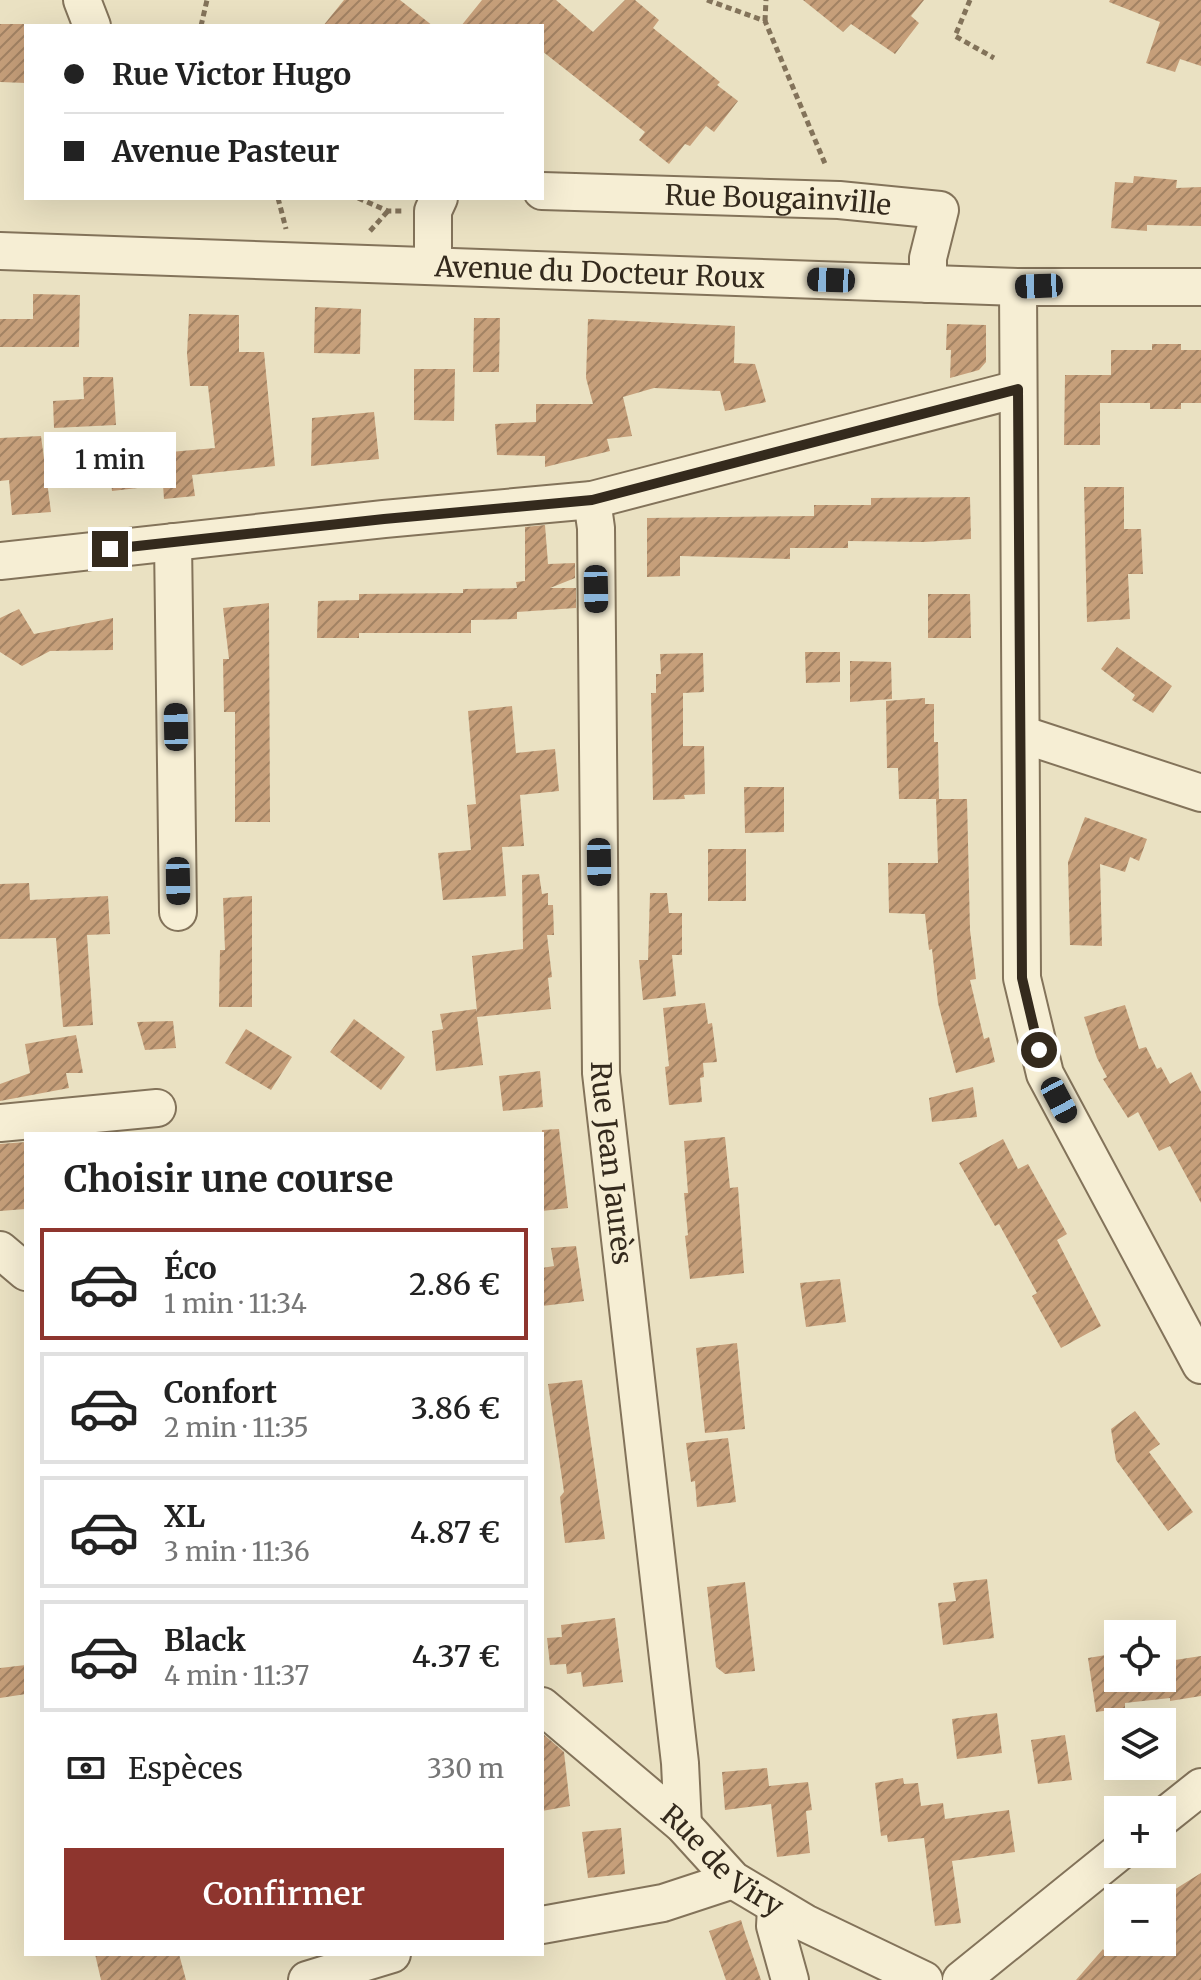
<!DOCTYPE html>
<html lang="fr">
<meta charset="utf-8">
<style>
body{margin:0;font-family:Merriweather,serif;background:#f2f2f2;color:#222;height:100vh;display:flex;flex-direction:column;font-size:30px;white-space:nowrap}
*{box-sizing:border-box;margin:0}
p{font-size:26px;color:#767676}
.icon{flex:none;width:44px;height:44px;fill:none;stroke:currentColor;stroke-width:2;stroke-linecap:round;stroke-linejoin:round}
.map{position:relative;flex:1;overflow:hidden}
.drawer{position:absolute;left:24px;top:1132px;width:520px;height:824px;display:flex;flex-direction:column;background:#fff;border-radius:0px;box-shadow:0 8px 32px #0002}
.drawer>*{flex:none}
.banner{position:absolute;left:24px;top:24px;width:520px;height:176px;border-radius:0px;box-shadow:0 8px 32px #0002;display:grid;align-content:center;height:176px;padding:0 40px;background:#fff}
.buttons{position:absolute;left:1104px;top:1620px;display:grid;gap:16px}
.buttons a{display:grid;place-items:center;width:72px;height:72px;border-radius:0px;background:#fff;box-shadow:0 8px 32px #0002;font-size:40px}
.end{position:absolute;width:36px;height:36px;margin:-18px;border:10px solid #342a1d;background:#fff;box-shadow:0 0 0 4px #fff}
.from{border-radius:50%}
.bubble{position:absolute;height:56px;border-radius:0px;background:#fff;box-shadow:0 8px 32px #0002;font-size:26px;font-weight:600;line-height:56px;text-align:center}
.car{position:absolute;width:24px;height:48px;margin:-24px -12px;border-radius:10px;box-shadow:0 0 6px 2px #0007;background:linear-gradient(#222 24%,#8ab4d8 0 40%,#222 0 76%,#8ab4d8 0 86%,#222 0)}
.banner b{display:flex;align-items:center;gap:28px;height:76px;font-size:30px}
.banner b+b{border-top:2px solid #e0e0e0}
.banner i{width:20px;height:20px;background:#222}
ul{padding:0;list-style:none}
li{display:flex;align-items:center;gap:24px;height:112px;margin:0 16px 12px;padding:0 24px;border:4px solid #e0e0e0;border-radius:0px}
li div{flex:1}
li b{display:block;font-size:30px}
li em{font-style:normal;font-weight:600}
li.on{border-color:#8e352e}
li>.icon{width:72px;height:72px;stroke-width:1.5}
h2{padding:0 40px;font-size:36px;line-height:96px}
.pay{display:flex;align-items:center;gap:20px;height:88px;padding:0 40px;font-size:30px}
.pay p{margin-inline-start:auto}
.primary-button{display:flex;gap:16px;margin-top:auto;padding:16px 40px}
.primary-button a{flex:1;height:92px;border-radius:0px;background:#8e352e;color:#fff;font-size:32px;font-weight:600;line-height:92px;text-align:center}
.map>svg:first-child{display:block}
.building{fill:url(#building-hatch)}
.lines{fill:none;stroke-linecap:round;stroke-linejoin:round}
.minor-casing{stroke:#83735a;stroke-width:40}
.path{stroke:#83735a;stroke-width:5;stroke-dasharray:6 4;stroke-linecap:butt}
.minor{stroke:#f6eed4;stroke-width:36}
.route{stroke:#342a1d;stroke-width:10}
.labels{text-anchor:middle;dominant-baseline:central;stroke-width:8;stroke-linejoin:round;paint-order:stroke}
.street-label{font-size:28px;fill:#342a1d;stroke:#f3ebd1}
</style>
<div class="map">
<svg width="1201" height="1980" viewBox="0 0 1201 1980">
<defs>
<pattern id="building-hatch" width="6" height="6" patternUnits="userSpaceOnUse" patternTransform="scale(2)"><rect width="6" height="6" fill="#c69f7a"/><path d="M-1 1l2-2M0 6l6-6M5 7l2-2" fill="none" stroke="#a28263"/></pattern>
</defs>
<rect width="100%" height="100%" fill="#eae1c2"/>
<g class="building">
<path d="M 344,0 L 400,0 L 433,26 L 323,26 Z"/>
<path d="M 482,0 L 556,0 L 593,32 L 625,0 L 635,0 L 659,20 L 653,28 L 720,82 L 717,85 L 738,101 L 714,132 L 706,126 L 690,146 L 685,144 L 669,164 L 639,140 L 645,132 L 542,51 L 542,26 L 461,26 Z"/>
<path d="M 803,0 L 924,0 L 911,16 L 919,23 L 895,54 L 851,24 L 843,32 Z"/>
<path d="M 1110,0 L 1201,0 L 1201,66 L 1180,59 L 1175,72 L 1146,63 L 1160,22 L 1109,2 Z"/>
<path d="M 0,24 L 26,24 L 26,83 L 0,82 Z"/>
<path d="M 1134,176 L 1177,180 L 1176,188 L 1201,187 L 1201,226 L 1147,225 L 1147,231 L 1111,228 L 1115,182 L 1133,183 Z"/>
<path d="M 33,294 L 80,295 L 79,347 L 0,347 L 0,319 L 33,319 Z"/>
<path d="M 315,307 L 361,309 L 360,354 L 314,353 Z"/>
<path d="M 189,314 L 239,315 L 239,352 L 264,352 L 275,466 L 192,475 L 195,496 L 164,499 L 163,485 L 112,491 L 108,450 L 158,444 L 159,453 L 215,448 L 208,386 L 190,386 L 187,354 Z"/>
<path d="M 474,318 L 500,318 L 499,372 L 473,372 Z"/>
<path d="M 588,319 L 735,326 L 734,363 L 755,364 L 766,402 L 725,411 L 720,391 L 654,388 L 623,397 L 632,436 L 607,439 L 610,451 L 545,467 L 545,456 L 497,455 L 495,424 L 536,422 L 536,404 L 593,404 L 586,378 Z"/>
<path d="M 947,324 L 986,325 L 986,362 L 979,370 L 950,378 L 951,350 L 946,350 Z"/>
<path d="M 1152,344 L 1181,344 L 1181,350 L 1201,350 L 1201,403 L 1181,403 L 1181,409 L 1150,409 L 1150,403 L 1100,403 L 1100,445 L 1064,445 L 1065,375 L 1111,375 L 1111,350 L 1152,350 Z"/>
<path d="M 414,369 L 455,369 L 454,421 L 414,420 Z"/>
<path d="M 83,377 L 113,377 L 116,425 L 54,428 L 53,401 L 84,399 Z"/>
<path d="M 374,412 L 379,459 L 311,466 L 312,418 Z"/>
<path d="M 41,436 L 51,512 L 12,515 L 9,480 L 0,481 L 0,438 Z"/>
<path d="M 1084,487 L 1124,487 L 1124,529 L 1141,529 L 1143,574 L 1128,574 L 1130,619 L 1087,622 Z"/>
<path d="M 970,497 L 971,539 L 924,542 L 848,541 L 848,548 L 790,548 L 790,559 L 680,556 L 680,576 L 647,577 L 647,518 L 814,516 L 814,505 L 871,505 L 871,498 Z"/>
<path d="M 545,525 L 548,564 L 575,563 L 575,578 L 550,588 L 576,588 L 576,608 L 517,612 L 517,619 L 471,620 L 471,633 L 359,633 L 359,638 L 317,638 L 318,601 L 359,600 L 359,594 L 463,593 L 463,589 L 517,588 L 516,582 L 525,581 L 525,527 Z"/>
<path d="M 928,594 L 970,594 L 971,638 L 928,638 Z"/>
<path d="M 269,603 L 270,822 L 235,822 L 235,712 L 224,712 L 223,659 L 229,659 L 223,608 Z"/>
<path d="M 19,609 L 34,634 L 113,618 L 113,650 L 50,651 L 22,666 L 0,652 L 0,618 Z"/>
<path d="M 1117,647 L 1172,686 L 1153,713 L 1132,700 L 1135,695 L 1101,669 Z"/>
<path d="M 805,652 L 840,652 L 840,682 L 806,683 Z"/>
<path d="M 703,653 L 704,692 L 683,693 L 683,746 L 704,746 L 705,794 L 684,795 L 685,799 L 653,800 L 651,693 L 656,693 L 656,674 L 661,674 L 660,654 Z"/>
<path d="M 850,661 L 891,662 L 892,699 L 850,702 Z"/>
<path d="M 925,698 L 925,704 L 934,704 L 934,742 L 938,742 L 939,799 L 967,799 L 970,930 L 976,979 L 970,980 L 984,1039 L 989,1037 L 995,1062 L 956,1073 L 938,1003 L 932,949 L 929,950 L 925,914 L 889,913 L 888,863 L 938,863 L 936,799 L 899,799 L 898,768 L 887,768 L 886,701 Z"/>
<path d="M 512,706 L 516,753 L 555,749 L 559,791 L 520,795 L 524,846 L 502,847 L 506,896 L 443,900 L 438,853 L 471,850 L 467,805 L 476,804 L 468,711 Z"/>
<path d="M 744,787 L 784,787 L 784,832 L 745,833 Z"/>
<path d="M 1085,817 L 1147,839 L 1139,861 L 1130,857 L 1125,872 L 1100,864 L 1102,946 L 1070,945 L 1068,862 Z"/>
<rect x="708" y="849" width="38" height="52"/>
<path d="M 539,874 L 542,894 L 548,893 L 548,905 L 553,905 L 554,935 L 547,935 L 552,977 L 548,978 L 551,1009 L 477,1017 L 483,1065 L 436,1071 L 432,1031 L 443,1029 L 440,1014 L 476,1009 L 477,1012 L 472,956 L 523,949 L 522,875 Z"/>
<path d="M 29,883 L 30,900 L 108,896 L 110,934 L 87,935 L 93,1025 L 63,1027 L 56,938 L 0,939 L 0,884 Z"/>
<path d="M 650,893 L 667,893 L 669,913 L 682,913 L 682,955 L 672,955 L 676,996 L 643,1000 L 639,960 L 648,960 Z"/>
<path d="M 252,896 L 252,1007 L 219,1007 L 220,950 L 225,950 L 223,898 Z"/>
<path d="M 705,1003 L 708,1024 L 712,1023 L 717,1062 L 703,1063 L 704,1077 L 700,1078 L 702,1102 L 669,1105 L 665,1067 L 669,1066 L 663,1008 Z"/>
<path d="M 1125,1005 L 1139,1049 L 1146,1047 L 1157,1069 L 1161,1067 L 1170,1084 L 1191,1072 L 1201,1092 L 1201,1203 L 1170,1146 L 1159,1151 L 1138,1112 L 1128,1118 L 1103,1079 L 1107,1077 L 1097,1058 L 1084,1017 Z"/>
<path d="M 354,1019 L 405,1057 L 381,1090 L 330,1052 Z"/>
<path d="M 173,1021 L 176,1048 L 145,1050 L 137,1022 Z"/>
<path d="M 246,1029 L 292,1057 L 271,1090 L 225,1063 Z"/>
<path d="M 76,1035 L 83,1073 L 66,1073 L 69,1088 L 0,1101 L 0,1084 L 30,1073 L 25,1044 Z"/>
<path d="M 540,1071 L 543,1107 L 503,1111 L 499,1076 Z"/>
<path d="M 973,1087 L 977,1117 L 932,1122 L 929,1098 Z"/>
<path d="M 559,1129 L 568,1208 L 542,1211 L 542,1130 Z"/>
<path d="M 725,1137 L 730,1188 L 738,1187 L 744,1273 L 690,1279 L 685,1236 L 688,1235 L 684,1193 L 688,1193 L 684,1141 Z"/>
<path d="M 1003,1139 L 1018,1169 L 1028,1164 L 1067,1234 L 1057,1240 L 1101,1326 L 1061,1348 L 1032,1296 L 1037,1293 L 999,1224 L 995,1226 L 959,1163 Z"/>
<path d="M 26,1142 L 26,1209 L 0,1211 L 0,1144 Z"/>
<path d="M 576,1246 L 584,1301 L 542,1306 L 542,1268 L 554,1266 L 551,1248 Z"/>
<path d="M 840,1279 L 846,1322 L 806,1327 L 800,1283 Z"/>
<path d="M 737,1343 L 745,1429 L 705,1433 L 696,1348 Z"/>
<path d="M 582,1380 L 605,1539 L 565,1543 L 560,1497 L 564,1492 L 548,1384 Z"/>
<path d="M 1135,1411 L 1160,1444 L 1149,1452 L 1193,1512 L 1168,1531 L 1116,1460 L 1111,1429 Z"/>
<path d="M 728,1438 L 736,1502 L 697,1507 L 695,1481 L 691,1482 L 686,1443 Z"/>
<path d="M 987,1579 L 994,1638 L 943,1645 L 938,1603 L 956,1601 L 953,1583 Z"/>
<path d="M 745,1582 L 755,1671 L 725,1674 L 716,1667 L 707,1587 Z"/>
<path d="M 615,1618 L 623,1682 L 583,1687 L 581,1672 L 567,1674 L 566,1664 L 550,1665 L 547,1638 L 562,1637 L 561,1625 Z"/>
<path d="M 1118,1653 L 1118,1678 L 1162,1678 L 1162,1662 L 1201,1656 L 1201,1696 L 1170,1701 L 1170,1698 L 1125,1703 L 1125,1708 L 1096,1712 L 1088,1658 Z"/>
<path d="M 26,1665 L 26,1694 L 0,1698 L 0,1668 Z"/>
<path d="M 997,1713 L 1002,1753 L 957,1759 L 952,1719 Z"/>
<path d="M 542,1733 L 564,1752 L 570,1806 L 542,1811 Z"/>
<path d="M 1065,1735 L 1072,1780 L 1038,1784 L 1031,1740 Z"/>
<path d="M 767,1768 L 769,1786 L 808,1782 L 812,1810 L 806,1811 L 810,1853 L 777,1857 L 771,1804 L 725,1810 L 722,1772 Z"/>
<path d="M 903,1778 L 904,1784 L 918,1783 L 921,1806 L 943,1803 L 945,1819 L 1009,1810 L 1015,1852 L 952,1861 L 961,1923 L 935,1926 L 924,1838 L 888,1842 L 887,1835 L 881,1836 L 875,1783 Z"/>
<path d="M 621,1828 L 625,1874 L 588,1878 L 582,1832 Z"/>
<path d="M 1201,1873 L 1201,1980 L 1076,1980 L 1103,1949 L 1105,1952 L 1118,1939 L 1118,1942 L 1162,1942 L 1161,1898 Z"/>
<path d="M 741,1920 L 745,1933 L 761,1980 L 726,1980 L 709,1931 Z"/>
<path d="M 95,1954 L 179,1954 L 186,1980 L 101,1980 Z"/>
</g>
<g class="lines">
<g class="minor-casing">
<g id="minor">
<path d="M 82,0 L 92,26"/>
<path id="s1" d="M 542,191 L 839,200 L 940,210 L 928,258 L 928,284"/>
<path id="s2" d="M 0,251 L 1018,287 L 1201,287"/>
<path d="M 433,266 L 433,211 L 439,198"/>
<path d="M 1018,287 L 1022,978 L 1045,1074 L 1201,1365"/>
<path id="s3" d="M 592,500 L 596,528 L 601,1073 L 680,1763 L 683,1825"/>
<path d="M 173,542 L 178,912"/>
<path d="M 0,561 L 384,519 L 592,500 L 1018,389"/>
<path d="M 1021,734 L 1201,793"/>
<path d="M 0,1123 L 157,1108"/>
<path d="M 0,1250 L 26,1272"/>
<path id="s4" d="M 542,1706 L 683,1825 L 733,1880 L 805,1923 L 924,1980"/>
<path d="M 1162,1818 L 1201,1787"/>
<path d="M 776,1908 L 775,1926 L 790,1980"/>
<path d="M 542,1925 L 663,1903 L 733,1880"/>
<path d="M 307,1980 L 392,1954"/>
<path d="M 961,1980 L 1118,1853"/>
</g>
</g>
<g class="path">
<path d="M 707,0 L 765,21 L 826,166"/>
<path d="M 970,0 L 955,36 L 994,58"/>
<path d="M 765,21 L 766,0"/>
<path d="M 201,26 L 207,0"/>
<path d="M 278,198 L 286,229"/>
<path d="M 358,198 L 388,211 L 402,211"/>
<path d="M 370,231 L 388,211"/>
</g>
<use href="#minor" class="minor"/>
</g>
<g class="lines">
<path class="route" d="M 110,549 L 384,519 L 592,500 L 1018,389 L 1022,978 L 1039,1050"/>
</g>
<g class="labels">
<g class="street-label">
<text stroke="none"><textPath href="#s1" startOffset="236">Rue Bougainville</textPath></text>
<text stroke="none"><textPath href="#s2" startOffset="600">Avenue du Docteur Roux</textPath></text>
<text stroke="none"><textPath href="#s3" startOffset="664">Rue Jean Jaurès</textPath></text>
<text stroke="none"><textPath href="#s4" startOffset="238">Rue de Viry</textPath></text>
</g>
</g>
</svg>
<div class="buttons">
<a><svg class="icon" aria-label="locate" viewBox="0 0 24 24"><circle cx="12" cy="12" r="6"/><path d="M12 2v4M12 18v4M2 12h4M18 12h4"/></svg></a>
<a><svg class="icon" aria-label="layers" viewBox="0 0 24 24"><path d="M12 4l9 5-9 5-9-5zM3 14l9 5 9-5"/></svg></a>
<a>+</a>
<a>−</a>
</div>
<i class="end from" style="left:1039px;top:1050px"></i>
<i class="end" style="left:110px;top:549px"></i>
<div class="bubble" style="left:44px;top:432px;width:132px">1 min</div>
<i class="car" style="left:831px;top:280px;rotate:272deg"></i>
<i class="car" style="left:1039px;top:286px;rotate:268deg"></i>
<i class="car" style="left:596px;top:589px;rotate:179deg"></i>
<i class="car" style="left:176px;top:727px;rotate:359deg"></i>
<i class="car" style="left:599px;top:862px;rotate:179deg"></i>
<i class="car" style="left:178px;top:881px;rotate:179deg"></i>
<i class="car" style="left:1059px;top:1100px;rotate:152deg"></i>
<div class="banner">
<b><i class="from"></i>Rue Victor Hugo</b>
<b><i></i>Avenue Pasteur</b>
</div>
<section class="drawer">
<h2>Choisir une course</h2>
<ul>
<li class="on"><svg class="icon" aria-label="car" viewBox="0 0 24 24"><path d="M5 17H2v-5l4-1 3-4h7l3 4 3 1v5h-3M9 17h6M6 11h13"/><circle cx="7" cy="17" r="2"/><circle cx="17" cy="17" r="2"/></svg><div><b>Éco</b><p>1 min · 11:34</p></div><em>2.86 €</em></li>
<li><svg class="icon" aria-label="car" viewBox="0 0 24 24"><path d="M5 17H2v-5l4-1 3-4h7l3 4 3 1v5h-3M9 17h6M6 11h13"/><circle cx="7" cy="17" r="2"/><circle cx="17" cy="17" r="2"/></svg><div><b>Confort</b><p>2 min · 11:35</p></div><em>3.86 €</em></li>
<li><svg class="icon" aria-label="car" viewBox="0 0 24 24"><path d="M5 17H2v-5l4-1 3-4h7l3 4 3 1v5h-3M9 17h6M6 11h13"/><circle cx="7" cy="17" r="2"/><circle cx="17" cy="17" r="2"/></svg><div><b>XL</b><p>3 min · 11:36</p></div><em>4.87 €</em></li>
<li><svg class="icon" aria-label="car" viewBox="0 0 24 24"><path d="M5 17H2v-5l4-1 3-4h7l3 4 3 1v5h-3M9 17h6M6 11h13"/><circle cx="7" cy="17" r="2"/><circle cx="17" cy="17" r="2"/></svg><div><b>Black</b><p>4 min · 11:37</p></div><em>4.37 €</em></li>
</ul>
<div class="pay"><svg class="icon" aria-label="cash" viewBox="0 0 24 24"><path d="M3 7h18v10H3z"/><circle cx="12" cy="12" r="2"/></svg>Espèces<p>330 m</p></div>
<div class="primary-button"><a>Confirmer</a></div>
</section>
</div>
